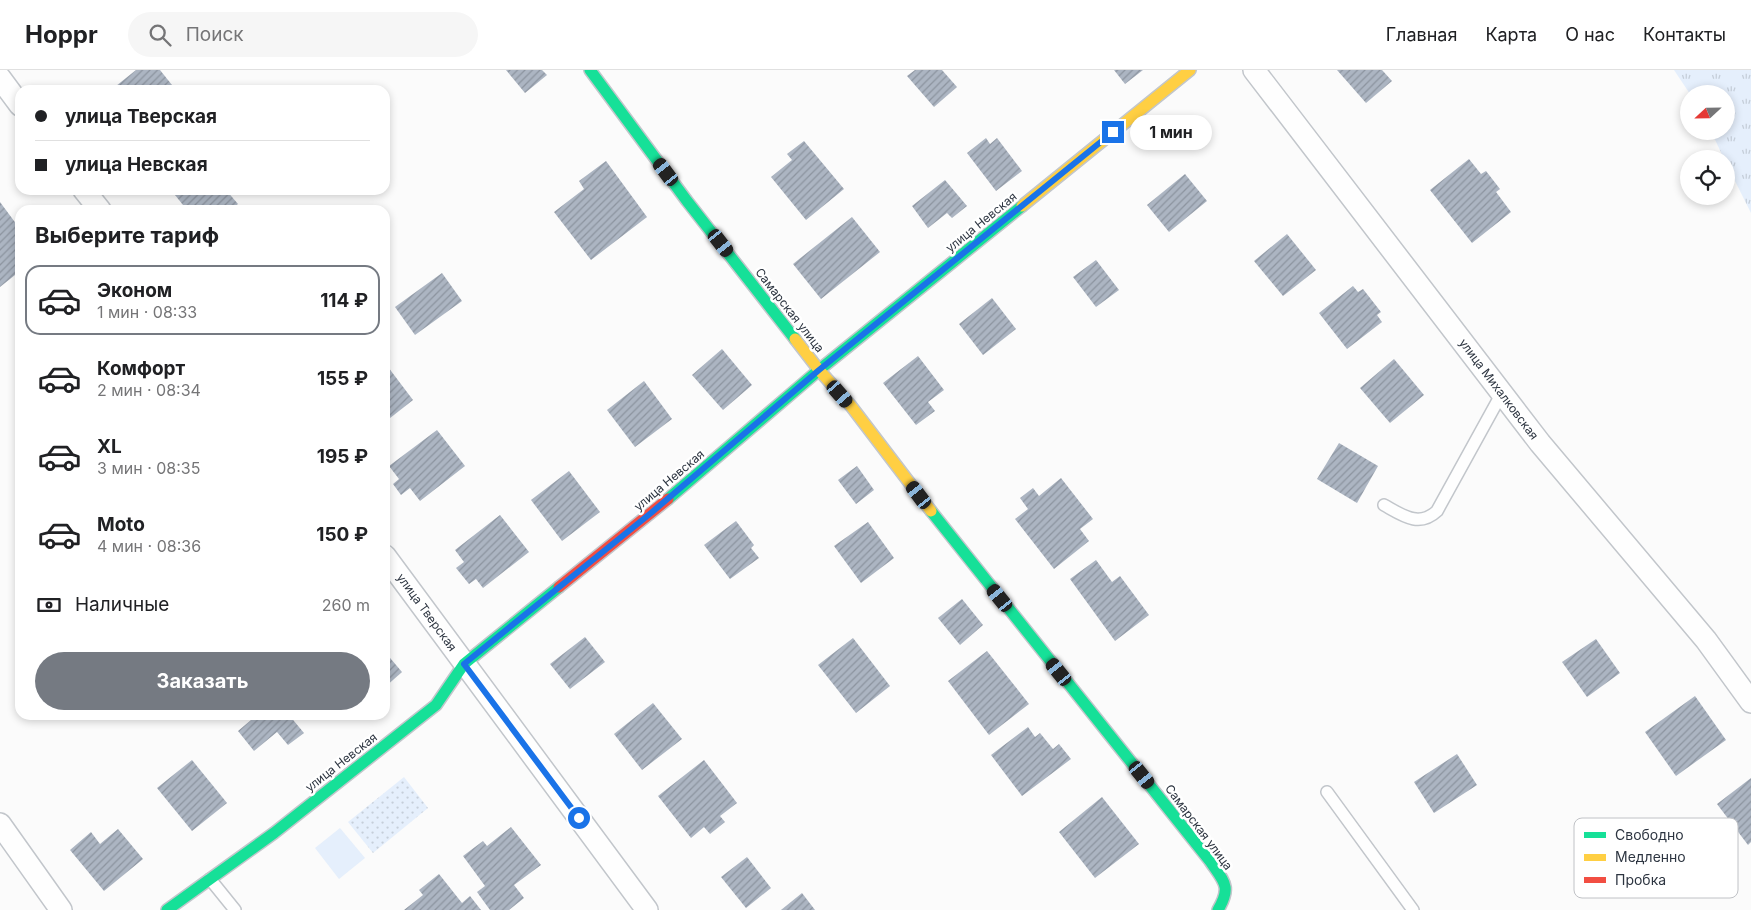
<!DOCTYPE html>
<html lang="ru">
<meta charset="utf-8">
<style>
body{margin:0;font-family:Inter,sans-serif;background:#f6f6f6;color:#202124;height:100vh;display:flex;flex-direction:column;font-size:19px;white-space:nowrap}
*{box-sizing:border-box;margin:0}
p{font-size:16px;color:#757577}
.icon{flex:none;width:28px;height:28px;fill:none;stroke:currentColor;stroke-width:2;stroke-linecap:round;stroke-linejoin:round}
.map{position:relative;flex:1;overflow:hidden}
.panel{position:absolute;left:15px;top:135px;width:375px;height:515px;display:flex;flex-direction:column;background:#fff;border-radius:15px;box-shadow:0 2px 8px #0003}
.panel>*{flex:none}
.banner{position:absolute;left:15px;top:15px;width:375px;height:110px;border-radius:15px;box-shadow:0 2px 8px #0003;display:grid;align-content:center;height:110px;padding:0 20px;background:#fff}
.needle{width:32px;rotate:248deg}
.buttons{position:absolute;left:1680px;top:15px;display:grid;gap:10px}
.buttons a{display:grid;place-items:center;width:55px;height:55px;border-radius:50%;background:#fff;box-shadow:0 2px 8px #0003;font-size:25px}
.end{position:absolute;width:22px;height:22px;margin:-11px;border:6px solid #1a73e8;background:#fff;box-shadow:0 0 0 2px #fff}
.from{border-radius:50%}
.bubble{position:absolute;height:35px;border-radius:18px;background:#fff;box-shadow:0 2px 8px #0003;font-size:16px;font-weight:700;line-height:35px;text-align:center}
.car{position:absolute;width:15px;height:30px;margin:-15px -8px;border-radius:6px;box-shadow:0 0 4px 1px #0007;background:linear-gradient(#222 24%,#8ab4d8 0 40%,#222 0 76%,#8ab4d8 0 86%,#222 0)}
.banner b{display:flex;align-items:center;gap:18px;height:48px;font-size:19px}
.banner b+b{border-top:1px solid #e0e0e0}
.banner i{width:12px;height:12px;background:#202124}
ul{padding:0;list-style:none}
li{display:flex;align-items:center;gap:15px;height:70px;margin:0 10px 8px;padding:0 10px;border:2px solid transparent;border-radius:15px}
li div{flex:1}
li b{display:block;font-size:19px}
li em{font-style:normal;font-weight:700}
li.on{border-color:#757a82}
li>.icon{width:45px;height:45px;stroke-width:1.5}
h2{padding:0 20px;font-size:22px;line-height:60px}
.pay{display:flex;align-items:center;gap:12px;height:55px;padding:0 20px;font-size:19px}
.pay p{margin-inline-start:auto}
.cta{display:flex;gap:10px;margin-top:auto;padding:10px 20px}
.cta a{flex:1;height:58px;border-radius:30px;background:#757a82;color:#fff;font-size:20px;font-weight:700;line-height:58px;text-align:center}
header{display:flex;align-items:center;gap:30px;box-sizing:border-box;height:70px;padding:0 25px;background:#fff;border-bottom:1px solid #e0e0e0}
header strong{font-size:24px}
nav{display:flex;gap:28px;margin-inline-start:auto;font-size:18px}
.search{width:350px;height:45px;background:#f6f6f6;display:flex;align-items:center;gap:12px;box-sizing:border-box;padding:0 18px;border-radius:28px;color:#757577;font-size:19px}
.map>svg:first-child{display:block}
.grass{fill:url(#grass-tufts)}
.park{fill:url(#park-dots)}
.pitch{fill:#e5effc}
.building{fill:url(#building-hatch)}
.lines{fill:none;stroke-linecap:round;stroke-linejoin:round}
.lane-casing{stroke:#c2c6cb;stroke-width:14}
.street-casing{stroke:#c2c6cb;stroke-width:24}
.fast-casing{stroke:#c2c6cb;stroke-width:14}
.slow-casing{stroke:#c2c6cb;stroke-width:14}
.jam-casing{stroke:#c2c6cb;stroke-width:14}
.lane{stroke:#fefefe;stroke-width:11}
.street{stroke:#fefefe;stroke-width:21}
.fast{stroke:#16e098;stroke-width:11}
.slow{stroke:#ffcf43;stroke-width:11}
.jam{stroke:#f24e42;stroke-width:11}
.route{stroke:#1a73e8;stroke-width:6}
.labels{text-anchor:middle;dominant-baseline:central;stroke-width:5;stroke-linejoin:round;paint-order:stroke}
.street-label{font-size:12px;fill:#2d3541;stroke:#fff}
.key{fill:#fff;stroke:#c0c2c6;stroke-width:1}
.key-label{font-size:14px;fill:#2d3541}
</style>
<header>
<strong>Hoppr</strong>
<div class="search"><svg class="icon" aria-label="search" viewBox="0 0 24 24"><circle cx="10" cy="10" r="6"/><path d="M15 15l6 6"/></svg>Поиск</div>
<nav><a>Главная</a><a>Карта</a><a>О нас</a><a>Контакты</a></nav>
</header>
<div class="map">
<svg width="1751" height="840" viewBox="0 0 1751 840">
<defs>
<pattern id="grass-tufts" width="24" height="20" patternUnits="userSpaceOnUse" patternTransform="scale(1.25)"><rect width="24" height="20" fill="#e5effc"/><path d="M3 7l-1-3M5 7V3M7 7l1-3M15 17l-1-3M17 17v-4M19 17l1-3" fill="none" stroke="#c5ced9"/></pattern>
<pattern id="park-dots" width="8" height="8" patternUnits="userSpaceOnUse" patternTransform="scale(1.25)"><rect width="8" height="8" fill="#e5effc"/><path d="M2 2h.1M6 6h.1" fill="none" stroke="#c5ced9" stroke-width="1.8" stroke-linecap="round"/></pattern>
<pattern id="building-hatch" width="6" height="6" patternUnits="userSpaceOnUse" patternTransform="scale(1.25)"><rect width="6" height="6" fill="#acb5c2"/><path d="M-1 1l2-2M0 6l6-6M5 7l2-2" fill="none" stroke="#8c949f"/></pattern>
</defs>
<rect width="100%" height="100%" fill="#fbfbfb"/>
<path class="grass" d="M 1674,0 L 1751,0 L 1751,143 L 1726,93 L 1726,89 L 1724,89 L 1711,61 L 1726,61 L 1726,24 L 1690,24 Z"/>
<path class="park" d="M 404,707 L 428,738 L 373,783 L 348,752 Z"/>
<path class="pitch" d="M 340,758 L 365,788 L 339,809 L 315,778 Z"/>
<g class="building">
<path d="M 136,0 L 160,0 L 176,20 L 111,20 Z"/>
<path d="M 506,0 L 542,0 L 547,5 L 525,23 Z"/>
<path d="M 915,0 L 942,0 L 957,17 L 934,37 L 907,6 Z"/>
<path d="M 1114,0 L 1143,0 L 1125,14 Z"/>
<path d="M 1337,0 L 1382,0 L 1392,11 L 1366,33 Z"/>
<path d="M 986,68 L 990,74 L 997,68 L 1022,101 L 996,121 L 967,83 Z"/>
<path d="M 804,71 L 844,119 L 806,150 L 771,107 L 792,90 L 787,84 Z"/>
<path d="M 1469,89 L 1481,104 L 1486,101 L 1500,119 L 1496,122 L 1511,142 L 1472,173 L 1430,120 Z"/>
<path d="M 606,91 L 647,147 L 591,190 L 554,142 L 584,119 L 579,111 Z"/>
<path d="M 1185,104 L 1207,131 L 1169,162 L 1147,135 Z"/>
<path d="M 945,110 L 967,136 L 952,148 L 947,143 L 928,158 L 912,136 Z"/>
<path d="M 171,120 L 226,120 L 238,134 L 231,140 L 187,140 Z"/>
<path d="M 0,132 L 20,159 L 20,201 L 0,217 Z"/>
<path d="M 852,147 L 880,182 L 821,229 L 793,194 Z"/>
<path d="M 1287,164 L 1316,200 L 1283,226 L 1254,191 Z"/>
<path d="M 1096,190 L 1119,220 L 1096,237 L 1073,207 Z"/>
<path d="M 442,203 L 462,231 L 415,265 L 395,237 Z"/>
<path d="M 1353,216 L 1358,222 L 1363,219 L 1381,242 L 1377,245 L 1382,252 L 1347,279 L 1319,243 Z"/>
<path d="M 992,228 L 1016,259 L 983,285 L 959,254 Z"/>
<path d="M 722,279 L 752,315 L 723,340 L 692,305 Z"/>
<path d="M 918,286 L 944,320 L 928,332 L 935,341 L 916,355 L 883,313 Z"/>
<path d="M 1394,289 L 1424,325 L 1390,353 L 1360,318 Z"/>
<path d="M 385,293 L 413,330 L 385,352 Z"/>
<path d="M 644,311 L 672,349 L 635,377 L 607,340 Z"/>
<path d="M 437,360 L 465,396 L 420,431 L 410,418 L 401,425 L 393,414 L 399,409 L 389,396 Z"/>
<path d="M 1339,373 L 1378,396 L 1357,433 L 1317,409 Z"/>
<path d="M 857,396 L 874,420 L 856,434 L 838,410 Z"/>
<path d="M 569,401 L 600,442 L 562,471 L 531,430 Z"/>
<path d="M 1061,408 L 1093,449 L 1080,459 L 1089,471 L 1054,499 L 1015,449 L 1028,439 L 1020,428 L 1033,418 L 1039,426 Z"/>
<path d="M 500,445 L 529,482 L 483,518 L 476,509 L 469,514 L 456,498 L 464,492 L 455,480 Z"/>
<path d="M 736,451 L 754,475 L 751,478 L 759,488 L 730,509 L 704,475 Z"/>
<path d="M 868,452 L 894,488 L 861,513 L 834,476 Z"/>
<path d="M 1096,490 L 1112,512 L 1120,506 L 1149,545 L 1115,571 L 1070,509 Z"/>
<path d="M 962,529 L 983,555 L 960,575 L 938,548 Z"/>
<path d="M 585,567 L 605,592 L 570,619 L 550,594 Z"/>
<path d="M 853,568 L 890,616 L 856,643 L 818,595 Z"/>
<path d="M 1596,569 L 1620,603 L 1587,627 L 1562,592 Z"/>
<path d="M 987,581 L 1029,634 L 989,665 L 948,611 Z"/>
<path d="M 385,582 L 402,602 L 385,617 Z"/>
<path d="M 1695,626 L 1726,670 L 1676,706 L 1645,662 Z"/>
<path d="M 653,633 L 682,669 L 642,700 L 614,664 Z"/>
<path d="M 257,645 L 289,645 L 304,663 L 288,675 L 277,662 L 254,681 L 238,661 Z"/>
<path d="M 1028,657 L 1035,667 L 1040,663 L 1053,679 L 1059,674 L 1071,689 L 1022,726 L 991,685 Z"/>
<path d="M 1457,684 L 1477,715 L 1434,743 L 1414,712 Z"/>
<path d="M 192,690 L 227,733 L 192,761 L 157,718 Z"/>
<path d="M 704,690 L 737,733 L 720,746 L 725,752 L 710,764 L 704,757 L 691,768 L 658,726 Z"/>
<path d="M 1751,708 L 1751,772 L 1748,775 L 1717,734 Z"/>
<path d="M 1102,727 L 1139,774 L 1095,808 L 1059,762 Z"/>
<path d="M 511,757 L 541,795 L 514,815 L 524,828 L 509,840 L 490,840 L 477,822 L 485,816 L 463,786 L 483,771 L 487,776 Z"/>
<path d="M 118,759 L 143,789 L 104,821 L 70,780 L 91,762 L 100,774 Z"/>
<path d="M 747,787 L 771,818 L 746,838 L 721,807 Z"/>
<path d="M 439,804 L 462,833 L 470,826 L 481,840 L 404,840 L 423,825 L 419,820 Z"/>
<path d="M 802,823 L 815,840 L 781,840 Z"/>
</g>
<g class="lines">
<g class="lane-casing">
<g id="lane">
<path d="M 1384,435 C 1402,445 1419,458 1437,441 L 1502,323"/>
<path d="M 1327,722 L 1413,840"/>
<path d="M 210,809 L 235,840"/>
</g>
</g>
<g class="street-casing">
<g id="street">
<path d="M 1254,0 L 1540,373 L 1706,570 L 1751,632"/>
<path d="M 0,8 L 20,35"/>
<path d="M 84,120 L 100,140"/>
<path d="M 385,486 L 647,840"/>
<path d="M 0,754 L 61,840"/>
</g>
</g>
<g class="fast-casing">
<g id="fast">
<path d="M 590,0 L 687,131 L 795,269"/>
<path d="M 668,429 L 819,300 L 1022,136"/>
<path d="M 931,441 L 1210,791 C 1224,812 1232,816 1218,840"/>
<path d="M 167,840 L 274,763 L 436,635 L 464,594 L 559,517"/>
</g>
</g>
<g class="slow-casing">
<g id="slow">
<path d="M 1022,136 L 1190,0"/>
<path d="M 795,269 L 819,300 L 851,336 L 931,441"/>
</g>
</g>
<g class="jam-casing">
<path id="jam" d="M 559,517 L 668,429"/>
</g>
<use href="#lane" class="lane"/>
<use href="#street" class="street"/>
<use href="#fast" class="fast"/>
<use href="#slow" class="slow"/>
<use href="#jam" class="jam"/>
</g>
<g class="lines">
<path class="route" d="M 579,748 L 464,594 L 651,443 L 819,300 L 1113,62"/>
</g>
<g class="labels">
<g class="street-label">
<text transform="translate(981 152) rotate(-39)">улица Невская</text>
<text transform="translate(790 240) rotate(52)">Самарская улица</text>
<text transform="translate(1499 319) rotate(53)">улица Михалковская</text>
<text transform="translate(669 410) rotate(-40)">улица Невская</text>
<text transform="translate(427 542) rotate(54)">улица Тверская</text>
<text transform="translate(341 692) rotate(-38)">улица Невская</text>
<text transform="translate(1199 757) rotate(53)">Самарская улица</text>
</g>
</g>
<rect x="1574" y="748" width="164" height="80" rx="8" class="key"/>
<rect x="1584" y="762" width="22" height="6" fill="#16e098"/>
<rect x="1584" y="784" width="22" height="7" fill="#ffcf43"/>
<rect x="1584" y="807" width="22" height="6" fill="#f24e42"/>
<g class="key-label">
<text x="1615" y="770">Свободно</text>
<text x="1615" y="792">Медленно</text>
<text x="1615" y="815">Пробка</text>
</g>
</svg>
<div class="buttons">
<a><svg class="needle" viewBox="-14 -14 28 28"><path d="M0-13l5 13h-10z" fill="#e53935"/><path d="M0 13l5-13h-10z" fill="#757577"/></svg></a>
<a><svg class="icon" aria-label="locate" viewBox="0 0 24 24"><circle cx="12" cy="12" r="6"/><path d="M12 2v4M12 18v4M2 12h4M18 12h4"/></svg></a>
</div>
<i class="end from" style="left:579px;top:748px"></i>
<i class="end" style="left:1113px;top:62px"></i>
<div class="bubble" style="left:1130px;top:45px;width:82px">1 мин</div>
<i class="car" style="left:666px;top:102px;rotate:323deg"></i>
<i class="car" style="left:721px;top:173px;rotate:142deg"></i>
<i class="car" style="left:840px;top:324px;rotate:139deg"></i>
<i class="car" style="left:919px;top:425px;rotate:323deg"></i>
<i class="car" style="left:1000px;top:528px;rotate:321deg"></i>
<i class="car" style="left:1059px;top:602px;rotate:321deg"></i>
<i class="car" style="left:1142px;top:705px;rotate:141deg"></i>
<div class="banner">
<b><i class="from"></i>улица Тверская</b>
<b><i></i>улица Невская</b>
</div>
<section class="panel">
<h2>Выберите тариф</h2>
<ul>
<li class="on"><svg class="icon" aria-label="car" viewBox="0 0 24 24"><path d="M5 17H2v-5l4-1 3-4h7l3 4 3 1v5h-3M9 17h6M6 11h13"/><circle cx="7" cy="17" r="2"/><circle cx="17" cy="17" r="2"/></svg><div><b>Эконом</b><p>1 мин · 08:33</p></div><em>114 ₽</em></li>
<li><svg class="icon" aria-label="car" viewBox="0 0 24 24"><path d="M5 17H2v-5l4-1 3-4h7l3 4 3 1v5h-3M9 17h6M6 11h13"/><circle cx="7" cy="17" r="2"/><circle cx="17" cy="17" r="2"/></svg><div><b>Комфорт</b><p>2 мин · 08:34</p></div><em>155 ₽</em></li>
<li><svg class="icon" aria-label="car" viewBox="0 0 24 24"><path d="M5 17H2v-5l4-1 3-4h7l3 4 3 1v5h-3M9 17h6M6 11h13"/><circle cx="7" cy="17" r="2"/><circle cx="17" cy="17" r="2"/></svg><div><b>XL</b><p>3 мин · 08:35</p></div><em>195 ₽</em></li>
<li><svg class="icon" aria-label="car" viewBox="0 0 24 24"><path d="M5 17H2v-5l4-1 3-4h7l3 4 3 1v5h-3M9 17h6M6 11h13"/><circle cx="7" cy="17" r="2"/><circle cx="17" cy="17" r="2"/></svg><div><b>Moto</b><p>4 мин · 08:36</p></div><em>150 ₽</em></li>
</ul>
<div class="pay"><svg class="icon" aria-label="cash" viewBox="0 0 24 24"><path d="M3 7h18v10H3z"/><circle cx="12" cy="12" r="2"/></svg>Наличные<p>260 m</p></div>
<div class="cta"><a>Заказать</a></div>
</section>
</div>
